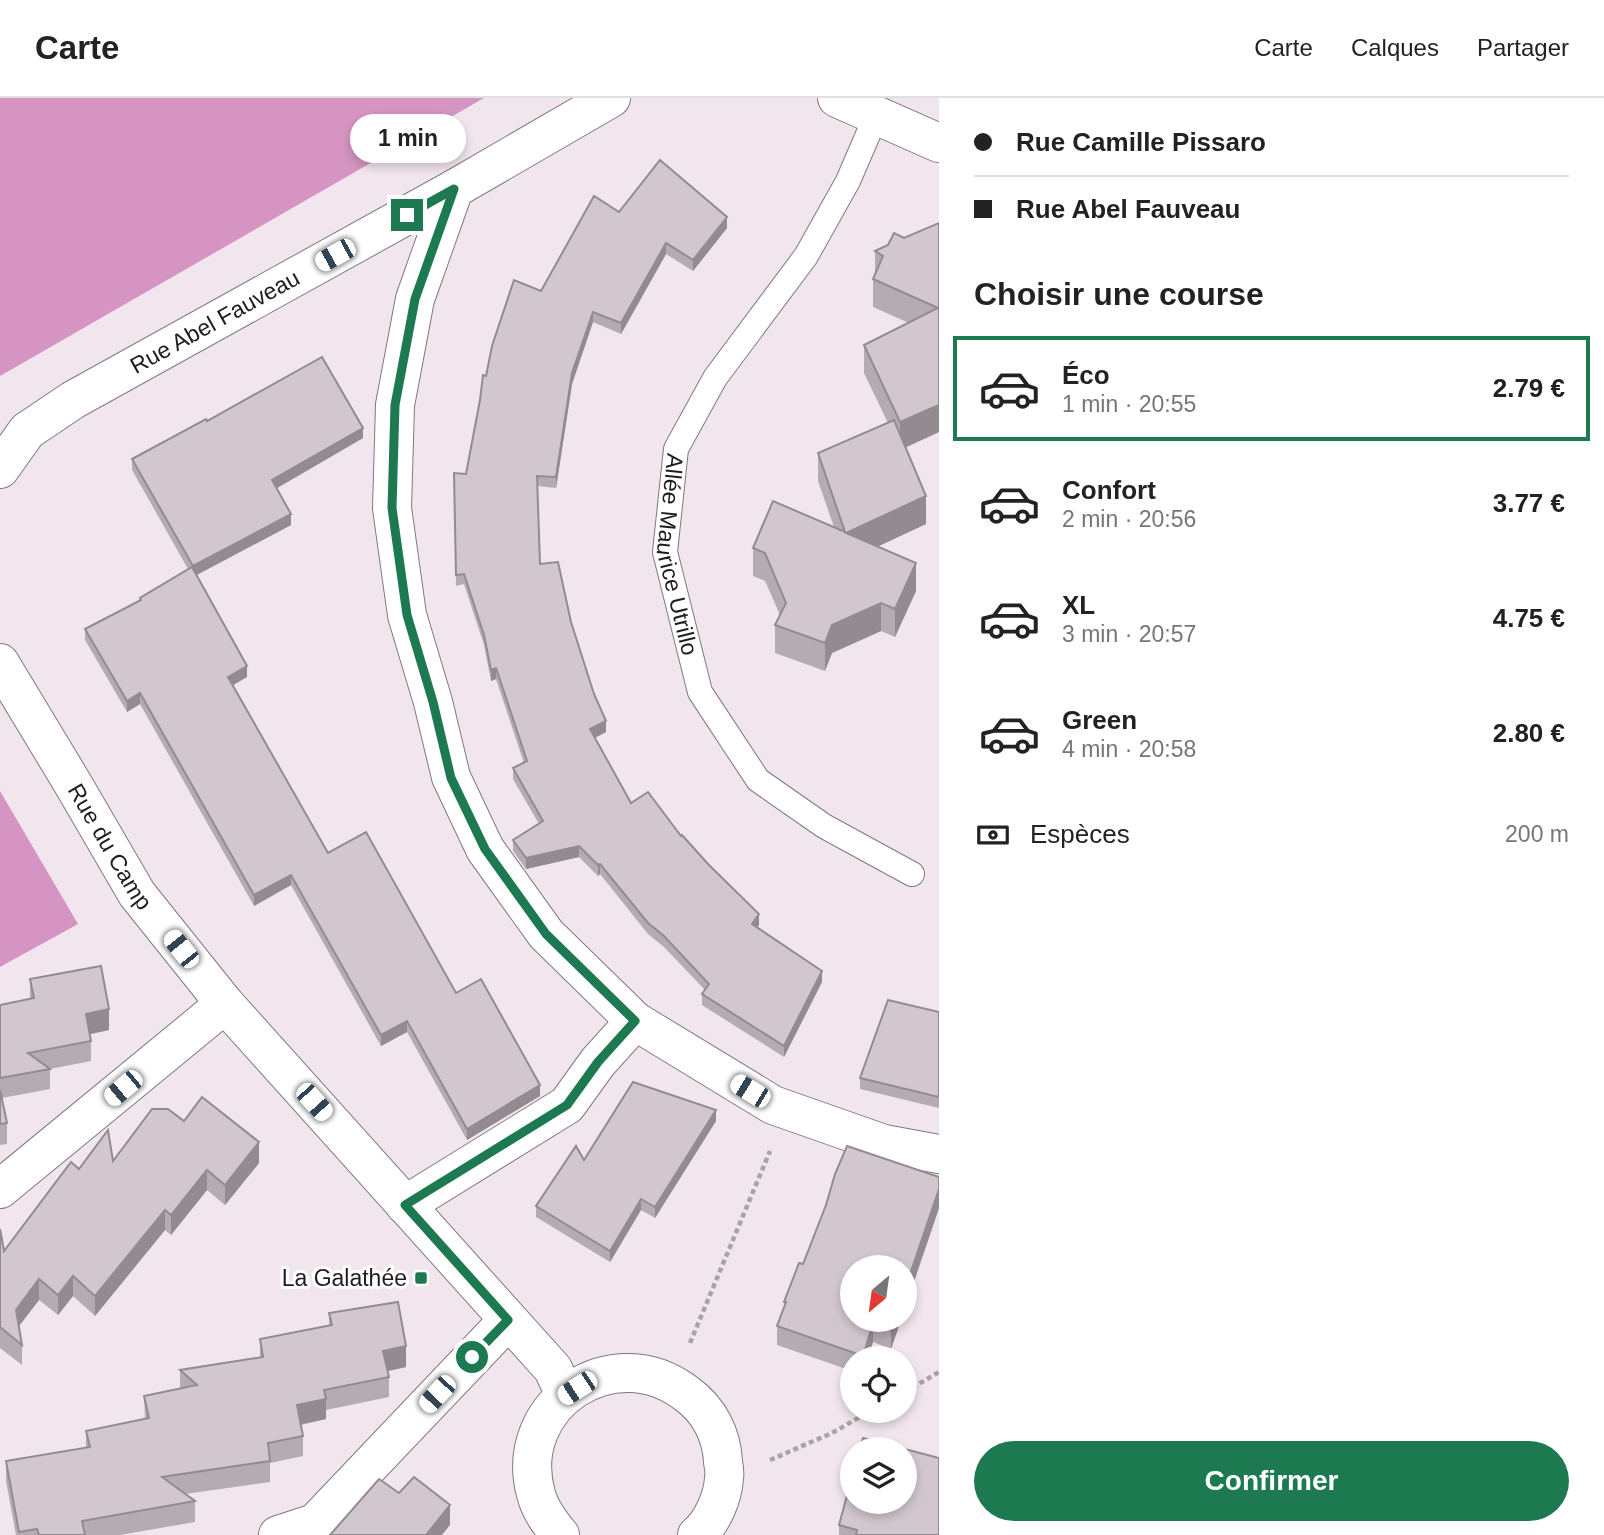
<!DOCTYPE html>
<html lang="fr">
<meta charset="utf-8">
<style>
body{margin:0;font-family:Helvetica,sans-serif;background:#f2f2f2;color:#222;height:100vh;display:flex;flex-direction:column;font-size:26px;white-space:nowrap}
*{box-sizing:border-box;margin:0}
p{font-size:23px;color:#767676}
.icon{flex:none;width:38px;height:38px;fill:none;stroke:currentColor;stroke-width:2;stroke-linecap:round;stroke-linejoin:round}
.map{position:relative;flex:1;overflow:hidden}
.side{display:flex;flex-direction:column;background:#fff;width:665px}
.side>*{flex:none}
.top-card{display:grid;align-content:center;height:154px;padding:0 35px;background:#fff}
.needle{width:46px;rotate:209deg}
.controls{position:absolute;left:840px;top:1157px;display:grid;gap:14px}
.controls a{display:grid;place-items:center;width:77px;height:77px;border-radius:50%;background:#fff;box-shadow:0 4px 10px #0003;font-size:35px}
.end{position:absolute;width:32px;height:32px;margin:-16px;border:9px solid #1d7a50;background:#fff;box-shadow:0 0 0 4px #fff}
.from{border-radius:50%}
.bubble{position:absolute;height:49px;border-radius:24px;background:#fff;box-shadow:0 4px 10px #0003;font-size:23px;font-weight:700;line-height:49px;text-align:center}
.car{position:absolute;width:21px;height:42px;margin:-21px -10px;border-radius:9px;box-shadow:0 0 5px 2px #0007;background:linear-gradient(#fff 24%,#345 0 40%,#fff 0 76%,#345 0 86%,#fff 0)}
.top-card b{display:flex;align-items:center;gap:24px;height:66px;font-size:26px}
.top-card b+b{border-top:2px solid #e0e0e0}
.top-card i{width:18px;height:18px;background:#222}
ul{padding:0;list-style:none}
li{display:flex;align-items:center;gap:21px;height:105px;margin:0 14px 10px;padding:0 21px;border:4px solid transparent;border-radius:0px}
li div{flex:1}
li b{display:block;font-size:26px}
li em{font-style:normal;font-weight:700}
li.selected{border-color:#1d7a50}
li>.icon{width:63px;height:63px;stroke-width:1.5}
h2{padding:0 35px;font-size:32px;line-height:84px}
.pay{display:flex;align-items:center;gap:18px;height:77px;padding:0 35px;font-size:26px}
.pay p{margin-inline-start:auto}
.cta{display:flex;gap:14px;margin-top:auto;padding:14px 35px}
.cta a{flex:1;height:80px;border-radius:42px;background:#1d7a50;color:#fff;font-size:28px;font-weight:700;line-height:80px;text-align:center}
header{display:flex;align-items:center;gap:42px;box-sizing:border-box;height:98px;padding:0 35px;background:#fff;border-bottom:2px solid #e0e0e0}
header strong{font-size:33px}
nav{display:flex;gap:38px;margin-inline-start:auto;font-size:24px}
main{display:flex;flex:1;min-height:0}
.map>svg:first-child{display:block}
.forest{fill:#d594c1}
.lines{fill:none;stroke-linecap:round;stroke-linejoin:round}
.service-casing{stroke:#83777f;stroke-width:26}
.minor-casing{stroke:#83777f;stroke-width:40}
.path{stroke:#aba2a8;stroke-width:4.5;stroke-dasharray:5 3.5;stroke-linecap:butt}
.service{stroke:#fff;stroke-width:24}
.minor{stroke:#fff;stroke-width:38}
.wall{fill:#b5abb2}
.shaded-wall{fill:#948b91}
.building{fill:#d3c7cf;stroke:#948b91;stroke-width:2}
.route{stroke:#1d7a50;stroke-width:9}
.poi-dot{fill:#1d7a50;stroke:#fff;stroke-width:2.5}
.labels{text-anchor:middle;dominant-baseline:central;stroke-width:6;stroke-linejoin:round;paint-order:stroke}
.street-label{font-size:23px;fill:#201b1e;stroke:#fff}
.poi-label{font-size:23px;fill:#201b1e;stroke:#fff;text-anchor:end}
</style>
<header>
<strong>Carte</strong>
<nav><a>Carte</a><a>Calques</a><a>Partager</a></nav>
</header>
<main>
<div class="map">
<svg width="939" height="1437" viewBox="0 0 939 1437">
<rect width="100%" height="100%" fill="#f2e6ee"/>
<g class="forest">
<path d="M 0,0 L 484,0 L 0,278 Z"/>
<path d="M 0,693 L 78,826 L 0,869 Z"/>
</g>
<g class="lines">
<g class="service-casing">
<g id="service">
<path id="s1" d="M 876,18 L 848,83 L 806,158 L 715,280 L 676,351 L 665,454 L 700,594 L 758,682 L 824,728 L 912,776"/>
</g>
</g>
<g class="minor-casing">
<g id="minor">
<path d="M 837,0 L 939,45"/>
<path d="M 454,91 L 415,201 L 395,307 L 392,410 L 407,517 L 433,604 L 451,679 L 485,751 L 546,836 L 635,923 L 773,1007 L 884,1046 L 939,1056"/>
<path id="s2" d="M 0,371 L 27,333 L 73,302 L 454,91 L 611,0"/>
<path id="s3" d="M 0,565 L 73,686 L 137,796 L 225,906 L 553,1271 L 565,1297"/>
<path d="M 0,1091 L 225,906"/>
<path d="M 405,1107 L 567,1007 L 598,964 L 635,923"/>
<path d="M 278,1437 L 315,1425 L 508,1222"/>
<path d="M 560,1437 C 550,1425 540,1412 536,1396 C 511,1306 614,1239 687,1296 C 709,1312 722,1337 723,1364 C 724,1369 725,1375 724,1380 C 723,1399 712,1425 697,1437"/>
</g>
</g>
<g class="path">
<path d="M 690,1245 L 770,1053"/>
<path d="M 905,1294 L 939,1274"/>
<path d="M 770,1362 L 832,1335 L 872,1312"/>
</g>
<use href="#service" class="service"/>
<use href="#minor" class="minor"/>
</g>
<g class="wall">
<path d="M 619,114 L 727,130 L 693,173 L 666,156 L 621,236 L 593,224 L 572,286 L 556,390 L 537,388 L 540,466 L 571,524 L 606,634 L 595,640 L 631,705 L 681,738 L 759,827 L 757,830 L 822,884 L 784,959 L 702,907 L 702,896 L 705,892 L 664,849 L 648,836 L 600,776 L 598,778 L 579,759 L 526,771 L 513,753 L 513,742 L 539,726 L 513,681 L 513,670 L 524,665 L 496,581 L 491,583 L 484,547 L 464,486 L 456,488 L 454,375 L 466,376 L 486,278 L 541,193 Z"/>
<path d="M 939,125 L 939,334 L 906,349 L 926,426 L 877,449 L 916,493 L 895,539 L 881,533 L 832,555 L 825,573 L 775,555 L 775,527 L 780,517 L 765,483 L 753,478 L 753,450 L 834,429 L 818,383 L 818,355 L 888,325 L 864,275 L 864,247 L 909,225 L 873,209 L 873,181 L 875,177 L 875,153 Z"/>
<path d="M 207,323 L 363,340 L 277,390 L 291,427 L 196,477 L 247,579 L 233,587 L 328,755 L 456,895 L 540,998 L 467,1042 L 407,934 L 381,948 L 291,787 L 254,808 L 140,606 L 127,614 L 85,542 L 85,531 L 140,503 L 140,500 L 188,471 L 132,372 L 132,361 Z"/>
<path d="M 30,881 L 109,932 L 90,936 L 91,943 L 91,963 L 50,971 L 50,991 L 2,1000 L 7,1025 L 7,1046 L 0,1047 L 0,907 L 30,901 Z"/>
<path d="M 939,914 L 939,1010 L 860,991 L 860,980 Z"/>
<path d="M 716,1023 L 655,1120 L 641,1112 L 610,1164 L 536,1119 L 536,1108 L 584,1062 Z"/>
<path d="M 113,1063 L 259,1065 L 225,1107 L 207,1092 L 171,1137 L 165,1132 L 95,1218 L 73,1198 L 58,1217 L 39,1202 L 19,1228 L 22,1247 L 22,1267 L 0,1250 L 0,1131 L 4,1153 L 79,1071 Z"/>
<path d="M 939,1110 L 905,1210 L 905,1169 L 901,1222 L 891,1251 L 873,1244 L 868,1260 L 852,1260 L 852,1273 L 777,1247 L 777,1228 L 784,1210 L 784,1204 L 803,1166 Z"/>
<path d="M 329,1215 L 406,1269 L 388,1273 L 389,1279 L 389,1299 L 326,1312 L 326,1321 L 301,1327 L 303,1338 L 303,1358 L 270,1365 L 270,1384 L 185,1396 L 195,1403 L 195,1424 L 120,1437 L 16,1437 L 6,1383 L 6,1363 L 86,1350 L 86,1333 L 145,1321 L 144,1298 L 180,1290 L 180,1272 L 260,1259 L 260,1241 L 329,1227 Z"/>
<path d="M 839,1427 L 939,1437 L 839,1437 Z"/>
</g>
<g class="shaded-wall">
<path d="M 727,119 L 727,130 L 693,173 L 693,162 Z"/>
<path d="M 666,145 L 666,156 L 621,236 L 621,225 Z"/>
<path d="M 593,214 L 593,224 L 572,286 L 556,390 L 556,379 L 572,275 Z"/>
<path d="M 939,307 L 939,334 L 900,352 L 900,324 Z"/>
<path d="M 363,330 L 363,340 L 272,393 L 272,382 Z"/>
<path d="M 926,398 L 926,426 L 846,463 L 846,435 Z"/>
<path d="M 291,416 L 291,427 L 193,479 L 193,468 Z"/>
<path d="M 916,465 L 916,493 L 895,539 L 895,511 Z"/>
<path d="M 881,505 L 881,533 L 832,555 L 825,573 L 825,545 L 832,527 Z"/>
<path d="M 247,568 L 247,579 L 228,590 L 228,579 Z"/>
<path d="M 496,570 L 496,581 L 491,583 L 491,572 Z"/>
<path d="M 140,595 L 140,606 L 127,614 L 127,603 Z"/>
<path d="M 606,623 L 606,634 L 590,642 L 590,631 Z"/>
<path d="M 579,748 L 579,759 L 526,771 L 526,760 Z"/>
<path d="M 600,766 L 600,776 L 598,778 L 598,767 Z"/>
<path d="M 291,777 L 291,787 L 254,808 L 254,797 Z"/>
<path d="M 759,816 L 759,827 L 752,837 L 752,826 Z"/>
<path d="M 822,873 L 822,884 L 784,959 L 784,948 Z"/>
<path d="M 109,911 L 109,932 L 86,937 L 86,916 Z"/>
<path d="M 407,923 L 407,934 L 381,948 L 381,937 Z"/>
<path d="M 540,987 L 540,998 L 467,1042 L 467,1031 Z"/>
<path d="M 716,1012 L 716,1023 L 655,1120 L 655,1109 Z"/>
<path d="M 259,1044 L 259,1065 L 225,1107 L 225,1087 Z"/>
<path d="M 207,1072 L 207,1092 L 171,1137 L 171,1117 Z"/>
<path d="M 939,1091 L 939,1110 L 905,1210 L 905,1191 Z"/>
<path d="M 641,1101 L 641,1112 L 610,1164 L 610,1153 Z"/>
<path d="M 165,1112 L 165,1132 L 95,1218 L 95,1198 Z"/>
<path d="M 73,1178 L 73,1198 L 58,1217 L 58,1197 Z"/>
<path d="M 39,1181 L 39,1202 L 16,1232 L 16,1212 Z"/>
<path d="M 894,1222 L 901,1222 L 891,1251 L 891,1232 Z"/>
<path d="M 873,1225 L 873,1244 L 868,1260 L 863,1260 Z"/>
<path d="M 406,1248 L 406,1269 L 383,1274 L 383,1253 Z"/>
<path d="M 326,1301 L 326,1321 L 297,1327 L 297,1307 Z"/>
<path d="M 450,1407 L 450,1427 L 442,1437 L 426,1437 Z"/>
</g>
<g class="building">
<path d="M 660,62 L 727,119 L 693,162 L 666,145 L 621,225 L 593,214 L 572,275 L 556,379 L 537,378 L 540,466 L 558,464 L 571,524 L 594,596 L 606,623 L 590,631 L 631,705 L 648,694 L 681,738 L 682,737 L 708,766 L 759,816 L 752,826 L 822,873 L 784,948 L 702,896 L 709,886 L 664,838 L 648,825 L 600,766 L 598,767 L 579,748 L 526,760 L 513,742 L 543,723 L 513,670 L 527,663 L 496,570 L 491,572 L 484,537 L 464,476 L 456,477 L 454,375 L 466,376 L 480,302 L 483,277 L 486,278 L 492,248 L 514,182 L 541,193 L 594,98 L 619,114 Z"/>
<path d="M 939,125 L 939,307 L 900,324 L 864,247 L 938,210 L 873,181 L 883,158 L 875,153 L 888,147 L 894,135 L 904,140 Z"/>
<path d="M 322,259 L 363,330 L 272,382 L 291,416 L 193,468 L 132,361 L 206,321 L 207,323 Z"/>
<path d="M 894,322 L 926,398 L 846,435 L 916,465 L 895,511 L 881,505 L 832,527 L 825,545 L 775,527 L 786,505 L 765,455 L 753,450 L 773,403 L 845,434 L 818,355 Z"/>
<path d="M 192,469 L 247,568 L 228,579 L 328,755 L 366,734 L 456,895 L 481,881 L 540,987 L 467,1031 L 407,923 L 381,937 L 291,777 L 254,797 L 140,595 L 127,603 L 85,531 L 141,502 L 140,500 Z"/>
<path d="M 101,868 L 109,911 L 86,916 L 91,943 L 28,955 L 50,971 L 0,980 L 0,907 L 34,900 L 30,881 Z"/>
<path d="M 888,902 L 939,914 L 939,999 L 860,980 Z"/>
<path d="M 633,984 L 716,1012 L 655,1109 L 641,1101 L 610,1153 L 536,1108 L 576,1048 L 584,1062 Z"/>
<path d="M 0,992 L 7,1025 L 0,1026 Z"/>
<path d="M 202,999 L 259,1044 L 225,1087 L 207,1072 L 171,1117 L 165,1112 L 95,1198 L 73,1178 L 58,1197 L 39,1181 L 16,1212 L 22,1247 L 0,1229 L 0,1131 L 4,1153 L 71,1064 L 79,1071 L 108,1032 L 113,1063 L 152,1011 L 168,1011 L 184,1023 Z"/>
<path d="M 847,1048 L 939,1079 L 939,1091 L 905,1191 L 905,1169 L 852,1169 L 852,1222 L 894,1222 L 891,1232 L 873,1225 L 863,1258 L 777,1228 L 786,1204 L 784,1204 L 799,1165 L 803,1166 L 826,1107 L 835,1076 Z"/>
<path d="M 398,1204 L 406,1248 L 383,1253 L 389,1279 L 324,1292 L 326,1301 L 297,1307 L 303,1338 L 268,1345 L 270,1363 L 162,1379 L 195,1403 L 82,1423 L 85,1437 L 39,1437 L 37,1431 L 19,1434 L 6,1363 L 90,1349 L 86,1333 L 149,1320 L 144,1298 L 197,1287 L 180,1272 L 263,1259 L 260,1241 L 332,1227 L 329,1215 Z"/>
<path d="M 863,1340 L 939,1360 L 939,1437 L 856,1437 L 857,1432 L 839,1427 L 852,1379 L 852,1404 L 905,1404 L 905,1351 L 860,1351 Z"/>
<path d="M 414,1379 L 450,1407 L 426,1437 L 330,1437 L 379,1381 L 399,1395 Z"/>
</g>
<g class="lines">
<path class="route" d="M 407,117 L 454,91 L 415,201 L 395,307 L 392,410 L 407,517 L 433,604 L 451,680 L 485,751 L 546,836 L 635,923 L 598,964 L 567,1007 L 405,1107 L 508,1222 L 472,1259"/>
</g>
<rect class="poi-dot" x="414" y="1173" width="14" height="14" rx="3.5"/>
<g class="labels">
<g class="street-label">
<text stroke="none"><textPath href="#s2" startOffset="264">Rue Abel Fauveau</textPath></text>
<text stroke="none"><textPath href="#s1" startOffset="497">Allée Maurice Utrillo</textPath></text>
<text stroke="none"><textPath href="#s3" startOffset="214">Rue du Camp</textPath></text>
</g>
<g class="poi-label">
<text x="407" y="1180">La Galathée</text>
</g>
</g>
</svg>
<div class="controls">
<a><svg class="needle" viewBox="-14 -14 28 28"><path d="M0-13l5 13h-10z" fill="#e53935"/><path d="M0 13l5-13h-10z" fill="#767676"/></svg></a>
<a><svg class="icon" aria-label="locate" viewBox="0 0 24 24"><circle cx="12" cy="12" r="6"/><path d="M12 2v4M12 18v4M2 12h4M18 12h4"/></svg></a>
<a><svg class="icon" aria-label="layers" viewBox="0 0 24 24"><path d="M12 4l9 5-9 5-9-5zM3 14l9 5 9-5"/></svg></a>
</div>
<i class="end from" style="left:472px;top:1259px"></i>
<i class="end" style="left:407px;top:117px"></i>
<div class="bubble" style="left:350px;top:16px;width:116px">1 min</div>
<i class="car" style="left:335px;top:157px;rotate:241deg"></i>
<i class="car" style="left:181px;top:851px;rotate:321deg"></i>
<i class="car" style="left:123px;top:990px;rotate:230deg"></i>
<i class="car" style="left:750px;top:993px;rotate:301deg"></i>
<i class="car" style="left:314px;top:1004px;rotate:138deg"></i>
<i class="car" style="left:577px;top:1290px;rotate:237deg"></i>
<i class="car" style="left:437px;top:1296px;rotate:223deg"></i>
</div>
<section class="side">
<div class="top-card">
<b><i class="from"></i>Rue Camille Pissaro</b>
<b><i></i>Rue Abel Fauveau</b>
</div>
<h2>Choisir une course</h2>
<ul>
<li class="selected"><svg class="icon" aria-label="car" viewBox="0 0 24 24"><path d="M5 17H2v-5l4-1 3-4h7l3 4 3 1v5h-3M9 17h6M6 11h13"/><circle cx="7" cy="17" r="2"/><circle cx="17" cy="17" r="2"/></svg><div><b>Éco</b><p>1 min · 20:55</p></div><em>2.79 €</em></li>
<li><svg class="icon" aria-label="car" viewBox="0 0 24 24"><path d="M5 17H2v-5l4-1 3-4h7l3 4 3 1v5h-3M9 17h6M6 11h13"/><circle cx="7" cy="17" r="2"/><circle cx="17" cy="17" r="2"/></svg><div><b>Confort</b><p>2 min · 20:56</p></div><em>3.77 €</em></li>
<li><svg class="icon" aria-label="car" viewBox="0 0 24 24"><path d="M5 17H2v-5l4-1 3-4h7l3 4 3 1v5h-3M9 17h6M6 11h13"/><circle cx="7" cy="17" r="2"/><circle cx="17" cy="17" r="2"/></svg><div><b>XL</b><p>3 min · 20:57</p></div><em>4.75 €</em></li>
<li><svg class="icon" aria-label="car" viewBox="0 0 24 24"><path d="M5 17H2v-5l4-1 3-4h7l3 4 3 1v5h-3M9 17h6M6 11h13"/><circle cx="7" cy="17" r="2"/><circle cx="17" cy="17" r="2"/></svg><div><b>Green</b><p>4 min · 20:58</p></div><em>2.80 €</em></li>
</ul>
<div class="pay"><svg class="icon" aria-label="cash" viewBox="0 0 24 24"><path d="M3 7h18v10H3z"/><circle cx="12" cy="12" r="2"/></svg>Espèces<p>200 m</p></div>
<div class="cta"><a>Confirmer</a></div>
</section>
</main>
